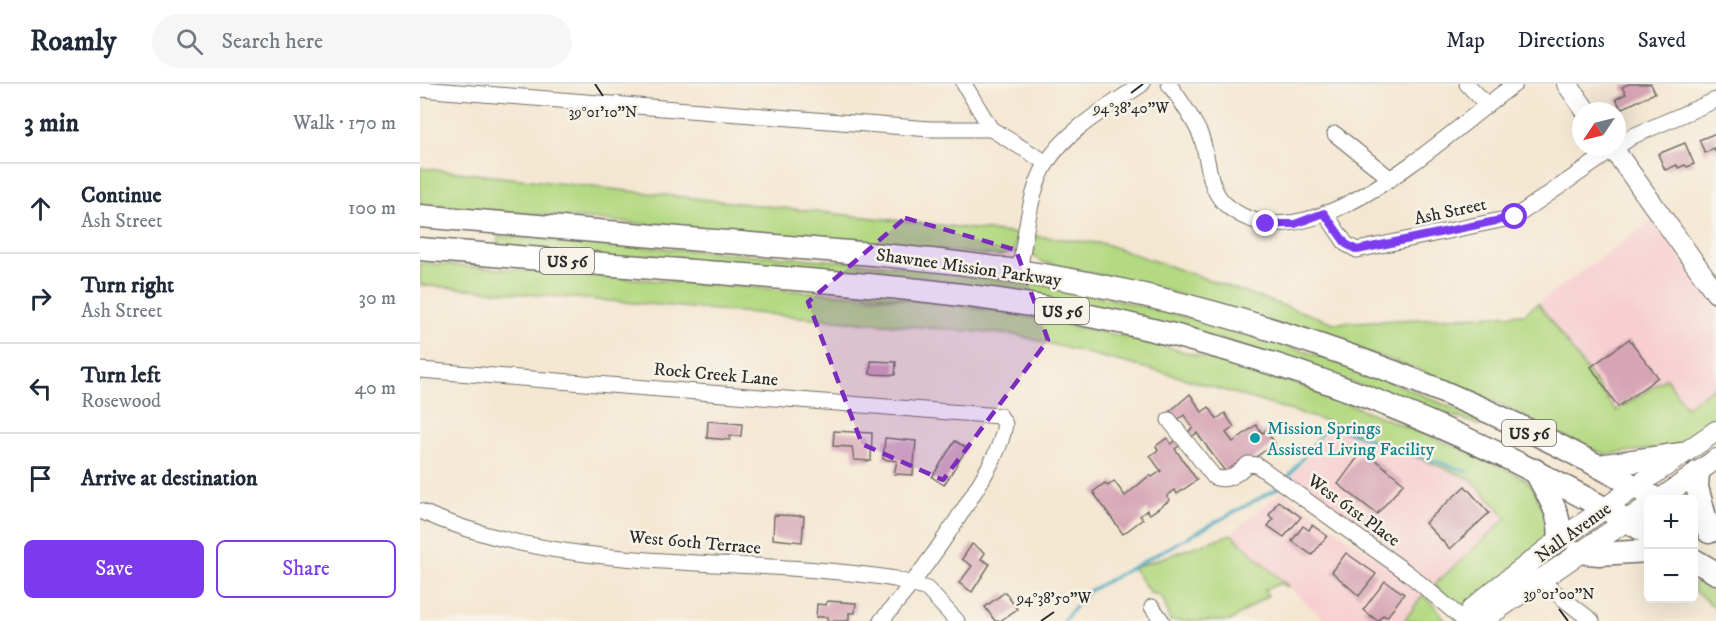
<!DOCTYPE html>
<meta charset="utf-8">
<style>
:root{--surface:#fff;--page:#f6f6f7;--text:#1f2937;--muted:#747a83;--line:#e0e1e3;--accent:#7c3aed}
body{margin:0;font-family:"IM FELL DW Pica",serif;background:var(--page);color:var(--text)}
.controls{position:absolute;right:18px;bottom:18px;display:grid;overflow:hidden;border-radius:9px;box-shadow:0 6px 24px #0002}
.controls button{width:54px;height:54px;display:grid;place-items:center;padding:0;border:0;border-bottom:2px solid var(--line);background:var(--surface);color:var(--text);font:30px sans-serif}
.compass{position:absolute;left:1152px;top:18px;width:54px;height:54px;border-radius:50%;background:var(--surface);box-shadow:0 6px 24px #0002;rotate:235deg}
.stop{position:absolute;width:18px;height:18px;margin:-14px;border:4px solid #7c3aed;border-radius:50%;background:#fff}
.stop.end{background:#7c3aed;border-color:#fff;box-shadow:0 2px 6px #0008}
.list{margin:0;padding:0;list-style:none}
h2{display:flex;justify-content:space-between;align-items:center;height:78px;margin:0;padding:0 24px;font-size:26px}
h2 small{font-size:20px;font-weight:400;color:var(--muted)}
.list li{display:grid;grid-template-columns:39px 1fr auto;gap:18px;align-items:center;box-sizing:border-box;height:90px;padding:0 24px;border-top:2px solid var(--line)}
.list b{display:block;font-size:22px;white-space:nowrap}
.list p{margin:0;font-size:20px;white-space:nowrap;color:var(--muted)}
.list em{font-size:20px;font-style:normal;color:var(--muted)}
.actions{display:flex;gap:12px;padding:18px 24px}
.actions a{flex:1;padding:14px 0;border:2px solid var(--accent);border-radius:9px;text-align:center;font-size:21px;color:var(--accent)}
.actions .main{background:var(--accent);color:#fff}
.icon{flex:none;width:33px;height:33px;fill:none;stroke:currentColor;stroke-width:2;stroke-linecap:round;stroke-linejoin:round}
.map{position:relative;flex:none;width:1296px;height:537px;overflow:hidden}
header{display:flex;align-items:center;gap:36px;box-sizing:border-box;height:84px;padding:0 30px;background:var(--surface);border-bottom:2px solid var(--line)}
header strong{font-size:28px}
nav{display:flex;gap:33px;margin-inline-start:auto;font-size:21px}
.search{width:420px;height:54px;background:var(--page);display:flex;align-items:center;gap:15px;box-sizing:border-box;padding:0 21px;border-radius:33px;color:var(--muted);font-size:22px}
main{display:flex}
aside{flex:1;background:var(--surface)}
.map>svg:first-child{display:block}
.built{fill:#f7cfd1}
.green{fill:#b4d982;stroke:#708256;stroke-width:1.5}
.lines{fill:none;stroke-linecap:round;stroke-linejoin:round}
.stream{stroke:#42a7c2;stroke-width:3}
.building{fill:#d6a4b5}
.minor-casing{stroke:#716d65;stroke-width:17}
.major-casing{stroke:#716d65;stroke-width:22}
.highway-casing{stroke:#716d65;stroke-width:25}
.minor{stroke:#fff;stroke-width:15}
.major{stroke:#fff;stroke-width:20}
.highway{stroke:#fff;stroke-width:22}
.route{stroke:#7c3aed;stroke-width:8}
.marked{fill:#7b2cbf;fill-opacity:0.2;stroke:#7b2cbf;stroke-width:4.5;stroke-dasharray:12 8;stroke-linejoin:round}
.ticks{fill:none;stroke:#2b2b2b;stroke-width:2}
.culture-dot{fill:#0f9aa8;stroke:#f7f3e8;stroke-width:2}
.labels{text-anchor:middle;stroke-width:5;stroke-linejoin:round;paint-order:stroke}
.shield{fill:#f7f3e8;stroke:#686764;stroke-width:1.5}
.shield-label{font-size:16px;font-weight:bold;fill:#2b2b2b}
.street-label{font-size:18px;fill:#2b2b2b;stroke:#f7f3e8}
.culture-label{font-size:18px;fill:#0d838f;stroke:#f7f3e8;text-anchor:start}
.ticks-label{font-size:15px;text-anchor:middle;fill:#2b2b2b;stroke:#f7f3e8;stroke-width:5;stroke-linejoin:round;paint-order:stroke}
</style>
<header>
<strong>Roamly</strong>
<div class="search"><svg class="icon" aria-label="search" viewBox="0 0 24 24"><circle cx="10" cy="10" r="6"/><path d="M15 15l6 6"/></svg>Search here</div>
<nav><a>Map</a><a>Directions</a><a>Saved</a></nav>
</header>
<main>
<aside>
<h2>3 min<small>Walk · 170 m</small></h2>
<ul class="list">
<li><svg class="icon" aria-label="ahead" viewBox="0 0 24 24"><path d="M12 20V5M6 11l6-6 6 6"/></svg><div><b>Continue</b><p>Ash Street</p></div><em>100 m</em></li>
<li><svg class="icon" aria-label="right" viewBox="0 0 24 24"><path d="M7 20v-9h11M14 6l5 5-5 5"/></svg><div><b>Turn right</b><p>Ash Street</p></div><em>30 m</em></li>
<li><svg class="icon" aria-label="left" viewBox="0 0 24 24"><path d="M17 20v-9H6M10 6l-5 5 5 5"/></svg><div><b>Turn left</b><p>Rosewood</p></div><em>40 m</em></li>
<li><svg class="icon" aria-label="arrive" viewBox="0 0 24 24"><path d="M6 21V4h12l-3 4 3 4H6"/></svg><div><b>Arrive at destination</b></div></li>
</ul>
<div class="actions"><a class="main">Save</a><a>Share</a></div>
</aside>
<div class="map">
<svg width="1296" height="537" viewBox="0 0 1296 537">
<rect width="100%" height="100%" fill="#f7f3e8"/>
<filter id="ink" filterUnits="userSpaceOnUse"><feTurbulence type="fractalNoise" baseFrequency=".0167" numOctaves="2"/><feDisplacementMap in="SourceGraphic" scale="12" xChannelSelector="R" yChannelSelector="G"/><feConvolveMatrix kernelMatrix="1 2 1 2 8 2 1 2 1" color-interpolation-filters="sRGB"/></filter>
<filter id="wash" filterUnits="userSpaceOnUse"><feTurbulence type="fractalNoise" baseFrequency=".008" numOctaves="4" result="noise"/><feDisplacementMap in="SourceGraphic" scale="24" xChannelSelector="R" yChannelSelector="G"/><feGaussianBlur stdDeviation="1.35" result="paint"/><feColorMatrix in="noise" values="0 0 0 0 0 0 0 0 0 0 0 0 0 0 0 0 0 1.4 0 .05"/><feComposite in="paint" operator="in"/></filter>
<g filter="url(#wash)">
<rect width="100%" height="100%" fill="#f4e7d2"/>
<g class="built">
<polygon points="1233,136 1296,224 1296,302 1266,323 1245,294 1196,327 1118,219"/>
<polygon points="912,339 1051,395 1087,434 1014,501 870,396"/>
<polygon points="862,407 986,495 1003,511 984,537 906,537 811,450"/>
</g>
<g class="green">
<polygon points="0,84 598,150 594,168 580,172 0,120"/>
<polygon points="78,152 484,182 654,206 817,245 961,293 1062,337 1060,341 788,252 78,163"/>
<polygon points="615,152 685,160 914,239 1104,230 1118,219 1196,327 1246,294 1266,323 1296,302 1296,336 1253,363 1187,370 1165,363 1051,306 968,275 741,205 622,178 613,172"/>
<polygon points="0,179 486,215 578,227 726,257 875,299 1047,367 1104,394 1113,403 1133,450 1045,524 1040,523 1014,501 1087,434 1051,395 912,339 753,291 596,251 0,201"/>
<path d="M811,450L870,504L861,499L844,506L848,511L810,537H750C744,524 749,511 730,509L713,484Z"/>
<polygon points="1274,490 1296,504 1296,524 1274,507"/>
<polygon points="1003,511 1019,527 1025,537 984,537"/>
</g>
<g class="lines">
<g class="stream">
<polyline points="866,396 903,347 916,344 1048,388"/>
<polyline points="643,537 669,507 860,403"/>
</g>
</g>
<g id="blocks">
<g class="building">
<polygon points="1209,0 1231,0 1235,9 1201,25 1196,15 1206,10 1202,3"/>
<polygon points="1296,49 1296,70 1294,64 1285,69 1279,56"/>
<polygon points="1265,59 1274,80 1267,83 1265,81 1258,84 1257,81 1245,86 1238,70"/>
<polygon points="1209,255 1238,293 1198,323 1171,283"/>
<polygon points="451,277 476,278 475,291 450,290"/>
<polygon points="770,310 782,328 789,323 797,335 805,329 814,343 806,349 813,358 836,341 842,349 846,347 855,359 809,393 777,349 755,365 777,396 757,410 755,406 747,412 750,416 730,430 727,426 720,432 723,435 703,450 673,408 685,399 688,402 694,397 705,412 730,391 732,393 741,387 730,372 738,366 736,362 747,354 751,360 773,344 764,331 755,338 748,329"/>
<polygon points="288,337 322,340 321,352 310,352 310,356 287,354"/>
<polygon points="414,347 452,349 451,377 434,376 432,363 413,362"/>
<polygon points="465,354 496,357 493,391 474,390 477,377 463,375"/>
<polygon points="535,357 547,364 524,401 512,393"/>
<polygon points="943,366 984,399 957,430 918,400"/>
<polygon points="1045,402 1069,429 1030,465 1005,439"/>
<polygon points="858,417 881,433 864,453 848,442 853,435 849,431"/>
<polygon points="354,431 384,432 382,458 353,455"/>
<polygon points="892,441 907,452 892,471 872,457 883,442 889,446"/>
<polygon points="552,460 565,469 561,475 570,480 552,508 539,499 552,482 542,475"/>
<polygon points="926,469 956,490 939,512 912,488"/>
<polygon points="965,497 984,510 967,533 963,531 958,537 943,526"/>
<polygon points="585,508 597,525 580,537 575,537 565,523"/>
<polygon points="407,517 436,519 435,529 429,529 429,536 425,537 407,537 408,533 396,533 397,520 406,521"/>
</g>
</g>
</g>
<g filter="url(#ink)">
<use href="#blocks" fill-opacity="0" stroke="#716d65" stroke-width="1.5"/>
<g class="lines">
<g class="minor-casing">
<g id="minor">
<polyline points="544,0 571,45 627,79"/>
<path d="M749,0C760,16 772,32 780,50C789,71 787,103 804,119C884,194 1031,44 1095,0"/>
<polyline points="1047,0 1067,21"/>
<polyline points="0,5 510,45 571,45"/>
<polyline points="915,50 971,95"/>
<polyline points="1197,63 1213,52 1296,16"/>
<polyline points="905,129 926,160 937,166 1095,133 1197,63"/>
<path d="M599,187C606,153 608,111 626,80C647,45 689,23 722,0"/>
<path d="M0,286L580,332L585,340C581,365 568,385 555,407C527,453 497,496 461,537"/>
<path d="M749,336L794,393C809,399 817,389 828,380L837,381L989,490L1045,537"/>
<path d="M0,427C148,493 318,470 475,495L507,505L537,537"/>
<polyline points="1105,485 1172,537"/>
<polyline points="732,523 742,537"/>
</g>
</g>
<g class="major-casing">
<g id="major">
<polyline points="1147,0 1166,27"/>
<polyline points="1192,63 1296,209"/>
<polyline points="1239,416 1296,375"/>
<polyline points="1049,537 1051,526 1072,508 1139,456 1296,347"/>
<polyline points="1061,537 1228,422"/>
</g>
</g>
<g class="highway-casing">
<g id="highway">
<path d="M0,132C90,140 180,148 270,155C379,164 489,171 597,187C817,220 1047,302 1238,416"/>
<path d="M0,165C100,173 200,182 300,189C418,198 535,206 651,228C855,267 1050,345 1228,449"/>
<polyline points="1179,382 1261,370"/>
<path d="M1115,386C1126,410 1143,430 1139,456"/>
<polyline points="1278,388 1277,403 1289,448"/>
<polyline points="1158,468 1179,470 1228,467"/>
<polyline points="1274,476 1296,489"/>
</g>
</g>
<use href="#minor" class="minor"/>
<use href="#major" class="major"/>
<use href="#highway" class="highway"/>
</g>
</g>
<g class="lines" filter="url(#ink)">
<polyline class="route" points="846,140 875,140 904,129 926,160 937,166 1095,133"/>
</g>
<path class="marked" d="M485,134L596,166L628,256L523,396L442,360L388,218Z"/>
<path class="ticks" d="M175,0L183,12M711,9L723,0M1139,525L1148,537M621,537L634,528"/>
<circle class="culture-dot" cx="835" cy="354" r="6"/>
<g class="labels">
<g class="shield">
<rect x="120" y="164" width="54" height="26" rx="4.5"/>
<rect x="615" y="214" width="54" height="26" rx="4.5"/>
<rect x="1082" y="336" width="54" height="26" rx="4.5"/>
</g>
<g class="shield-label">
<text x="147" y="183">US 56</text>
<text x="642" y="233">US 56</text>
<text x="1109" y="355">US 56</text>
</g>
<g class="street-label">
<text transform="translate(1030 127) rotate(-12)" y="6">Ash Street</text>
<text transform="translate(549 183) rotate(8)" y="6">Shawnee Mission Parkway</text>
<text transform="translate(296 290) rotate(5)" y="6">Rock Creek Lane</text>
<text transform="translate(934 426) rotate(36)" y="6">West 61st Place</text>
<text transform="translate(1153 448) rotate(-36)" y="6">Nall Avenue</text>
<text transform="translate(275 458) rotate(5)" y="6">West 60th Terrace</text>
</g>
<g class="culture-label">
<text x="847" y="350">Mission Springs<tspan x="847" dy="21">Assisted Living Facility</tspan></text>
</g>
</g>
<g class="ticks-label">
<text x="711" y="29">94°38'40"W</text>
<text x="183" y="33">39°01'10"N</text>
<text x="1139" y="515">39°01'00"N</text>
<text x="634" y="519">94°38'50"W</text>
</g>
</svg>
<div class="controls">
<button>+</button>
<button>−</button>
</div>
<svg class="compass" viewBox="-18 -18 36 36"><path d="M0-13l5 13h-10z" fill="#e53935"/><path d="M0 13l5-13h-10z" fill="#747a83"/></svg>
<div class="stop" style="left:1095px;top:133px"></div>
<div class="stop end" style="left:846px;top:140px"></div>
</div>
</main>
